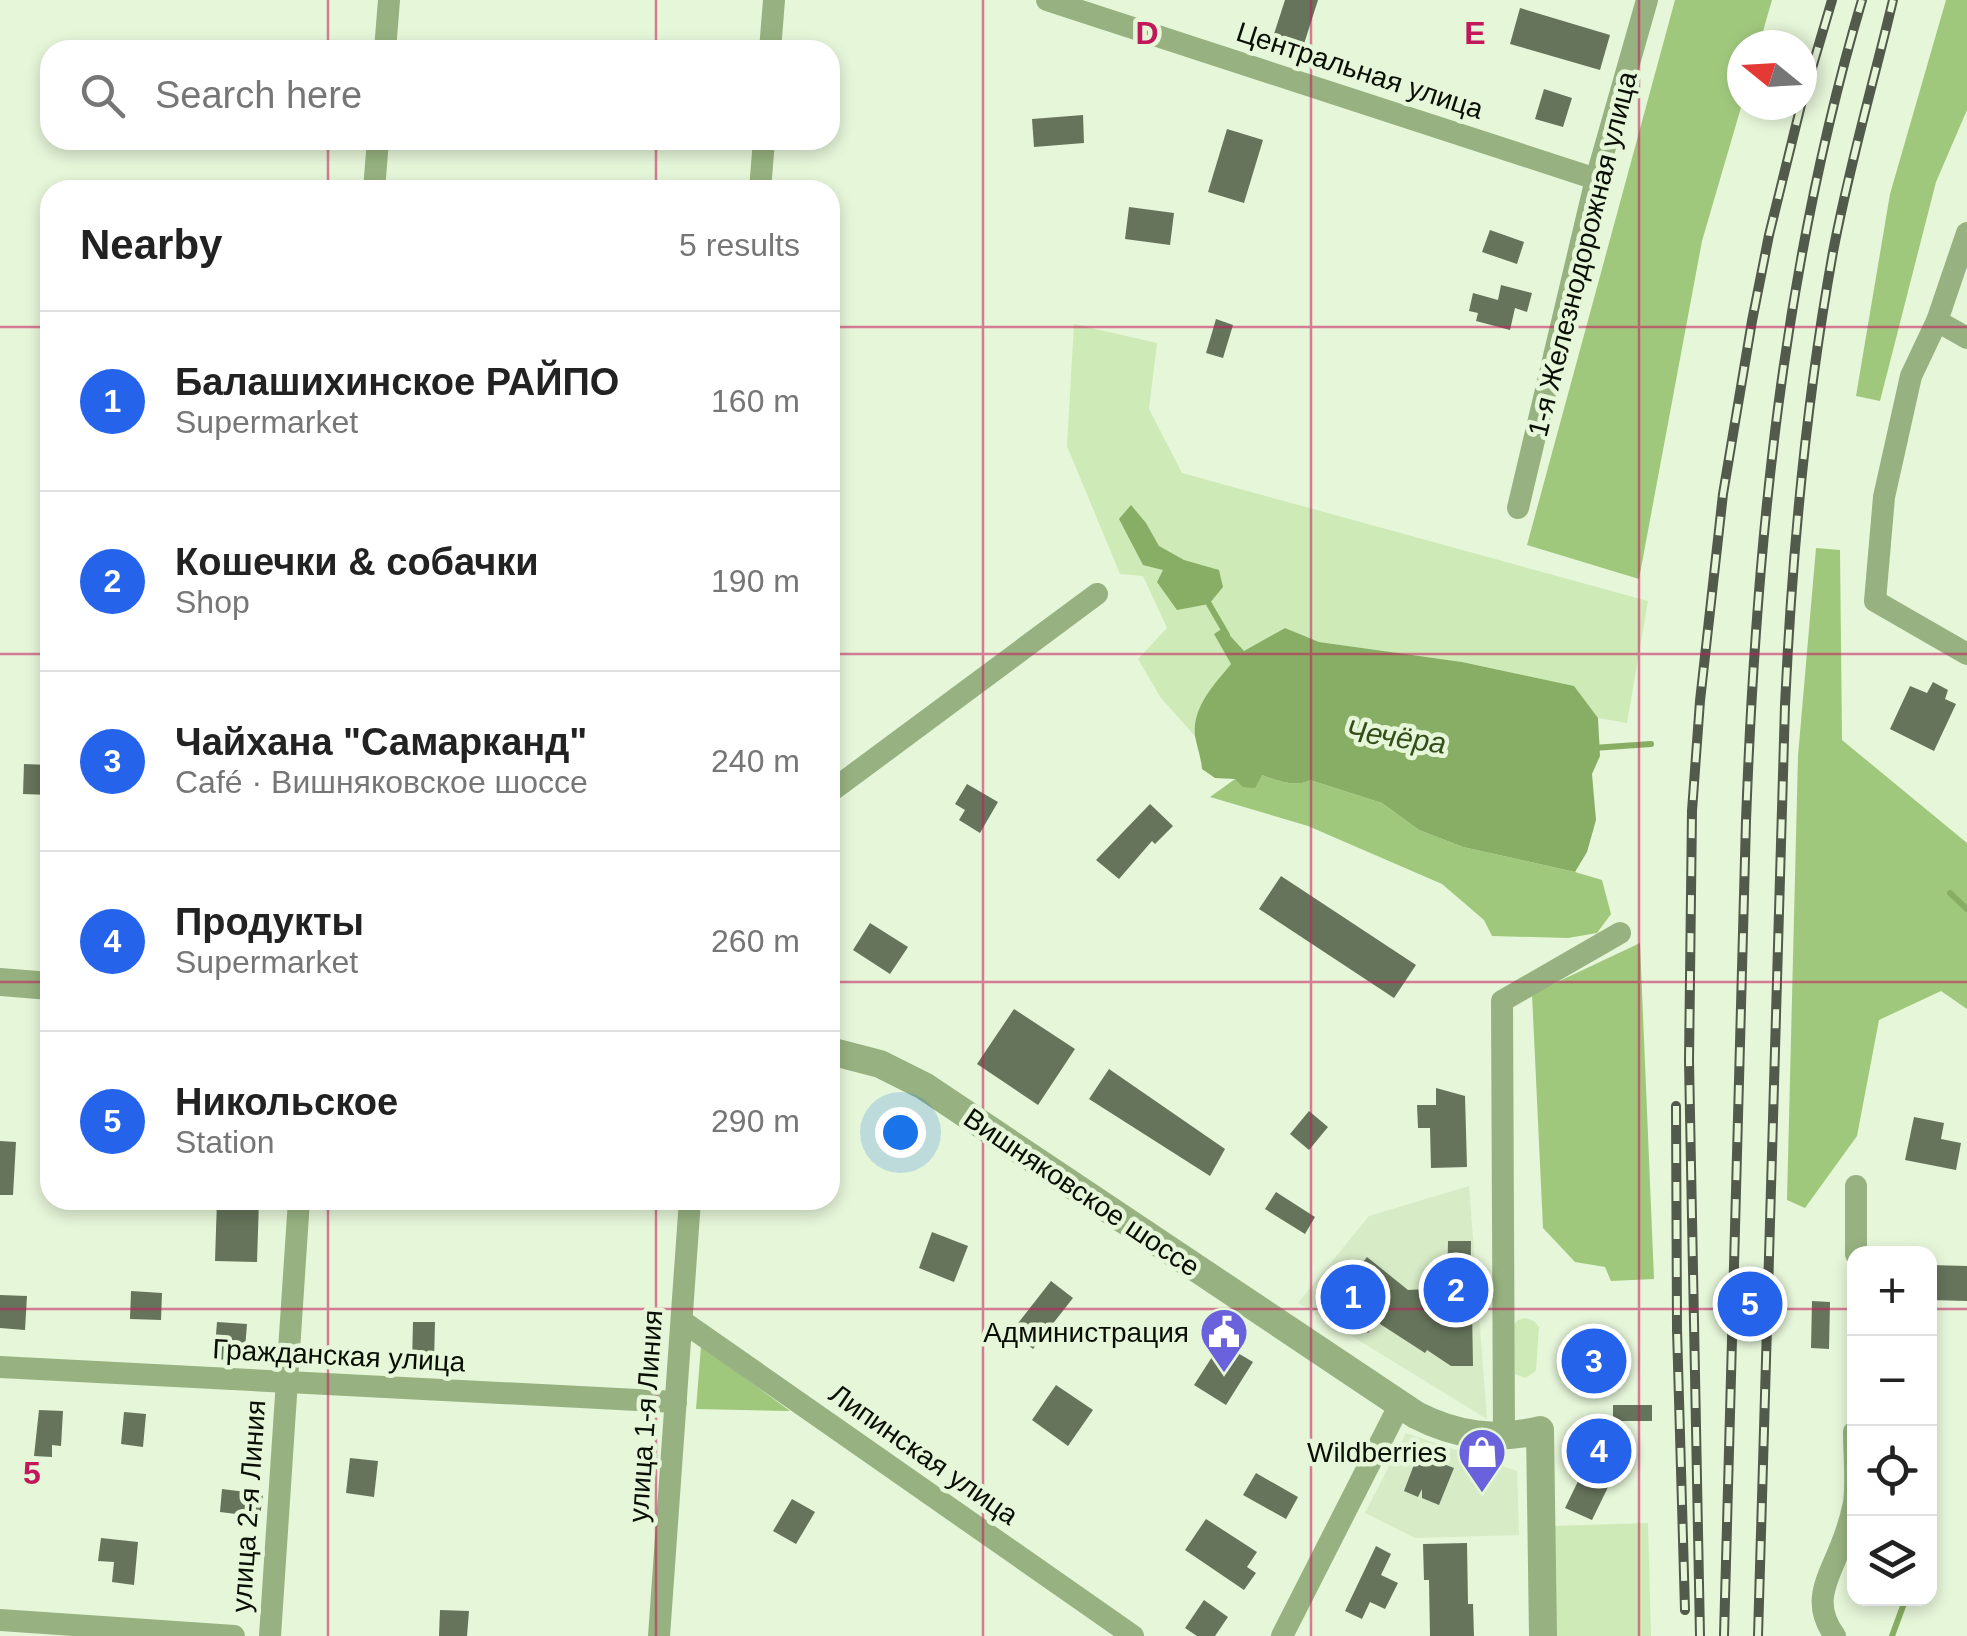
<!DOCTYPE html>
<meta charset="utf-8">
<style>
:root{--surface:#fff;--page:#f2f2f2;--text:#222;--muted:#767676;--line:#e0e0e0;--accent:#2563eb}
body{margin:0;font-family:Arial,sans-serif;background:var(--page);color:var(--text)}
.controls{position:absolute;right:30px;bottom:30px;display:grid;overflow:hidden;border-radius:20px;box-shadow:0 5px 15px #0003}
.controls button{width:90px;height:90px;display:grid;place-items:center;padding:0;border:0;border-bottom:2px solid var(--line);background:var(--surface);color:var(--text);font:50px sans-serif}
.compass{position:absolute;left:1727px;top:30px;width:90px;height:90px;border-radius:50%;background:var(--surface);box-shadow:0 5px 15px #0003;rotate:288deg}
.you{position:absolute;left:900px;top:1132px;width:35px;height:35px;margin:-25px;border:8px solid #fff;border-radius:50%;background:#1a73e8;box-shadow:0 0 0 15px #1a73e833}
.badge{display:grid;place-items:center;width:65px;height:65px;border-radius:50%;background:var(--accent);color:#fff;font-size:32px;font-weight:700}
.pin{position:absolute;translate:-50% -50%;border:5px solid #fff;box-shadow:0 2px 10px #0006}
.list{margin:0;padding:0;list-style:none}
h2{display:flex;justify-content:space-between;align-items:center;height:130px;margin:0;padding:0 40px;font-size:42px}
h2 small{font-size:32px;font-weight:400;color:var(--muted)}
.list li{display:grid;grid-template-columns:65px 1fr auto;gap:30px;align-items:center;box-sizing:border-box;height:180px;padding:0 40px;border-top:2px solid var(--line)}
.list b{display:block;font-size:38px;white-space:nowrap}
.list p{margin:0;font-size:32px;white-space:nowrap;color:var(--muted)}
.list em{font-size:32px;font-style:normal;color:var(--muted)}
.icon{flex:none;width:55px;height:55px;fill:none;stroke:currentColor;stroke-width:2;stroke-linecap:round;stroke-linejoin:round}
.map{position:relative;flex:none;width:1967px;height:1636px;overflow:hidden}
.search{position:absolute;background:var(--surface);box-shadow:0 5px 15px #0003;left:40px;top:40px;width:800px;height:110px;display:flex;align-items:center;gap:25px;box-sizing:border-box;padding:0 35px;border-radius:30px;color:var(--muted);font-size:38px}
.panel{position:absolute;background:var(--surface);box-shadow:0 5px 15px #0003;left:40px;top:180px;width:800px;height:1030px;border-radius:30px}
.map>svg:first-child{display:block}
.built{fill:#d7ebc7}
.green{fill:#ceeab7}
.forest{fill:#a0c87d}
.water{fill:#87ae64}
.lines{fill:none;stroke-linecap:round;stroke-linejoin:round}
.stream{stroke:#87ae64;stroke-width:6}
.building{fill:#66745b}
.minor{stroke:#97b280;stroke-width:22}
.tertiary{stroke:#97b280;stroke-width:28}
.rail-casing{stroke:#525a4b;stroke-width:10}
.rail{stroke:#e6f6d9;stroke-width:6;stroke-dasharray:19;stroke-linecap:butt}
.grid{fill:none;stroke:#c2185b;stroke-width:2.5;stroke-opacity:0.55}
.labels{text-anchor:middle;stroke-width:9;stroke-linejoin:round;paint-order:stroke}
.street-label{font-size:28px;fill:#0a0f06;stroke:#e6f6d9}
.poi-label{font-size:28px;fill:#0a0f06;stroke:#e6f6d9;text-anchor:end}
.water-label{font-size:30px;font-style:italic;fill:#344e1a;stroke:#e6f6d9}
.grid-label{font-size:32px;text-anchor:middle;font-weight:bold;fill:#c2185b;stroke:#e6f6d9;stroke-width:9;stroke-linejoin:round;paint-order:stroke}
</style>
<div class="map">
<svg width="1967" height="1636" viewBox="0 0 1967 1636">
<rect width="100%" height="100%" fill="#e6f6d9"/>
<g class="built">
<polygon points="1469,1186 1487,1419 1298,1303 1369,1216"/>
<polygon points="1406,1433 1517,1471 1519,1535 1415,1538 1365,1513"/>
</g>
<g class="green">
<polygon points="1074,324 1157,343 1149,409 1182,473 1648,601 1627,723 1598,718 1573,686 1462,662 1319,642 1285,628 1244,652 1215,635 1231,664 1213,686 1198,711 1195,736 1161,698 1138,659 1167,628 1143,576 1120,574 1067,446"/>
<polygon points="1525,1318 1534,1321 1539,1327 1536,1371 1525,1378 1515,1374 1514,1324 1518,1320"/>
<polygon points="1648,1523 1651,1636 1556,1636 1552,1526"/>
</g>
<g class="forest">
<polygon points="1675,0 1772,0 1759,45 1742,45 1742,104 1702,241 1639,579 1527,545"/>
<polygon points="1946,0 1967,0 1967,110 1936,182 1880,401 1856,396 1890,194"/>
<polygon points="1816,548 1840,550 1842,740 1967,843 1967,1009 1941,991 1879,1020 1857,1136 1805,1208 1787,1200 1798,756"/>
<path d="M1262,775C1277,781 1296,788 1310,780L1382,803L1419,830L1463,847L1575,872L1602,880L1611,914L1597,933L1568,938L1492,936L1484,920L1442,884L1308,826L1210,797L1235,779Z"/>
<polygon points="1640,943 1654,1279 1611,1281 1605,1267 1575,1262 1543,1228 1532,994"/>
<polygon points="701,1346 790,1411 696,1409"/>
</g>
<g class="water">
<polygon points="1131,505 1146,523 1159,546 1184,560 1219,570 1223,587 1209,604 1177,610 1157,582 1163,570 1143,565 1119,519"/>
<path d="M1223,628L1244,651L1285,628L1319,642L1462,662L1574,686L1598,718L1600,756L1592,774L1596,820L1587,852L1575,872L1463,847L1419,830L1382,803L1310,780C1296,788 1277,781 1262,775L1255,788L1243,787L1235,779L1215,778L1202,769C1201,757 1197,747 1195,736C1192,707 1214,685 1231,664L1214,634Z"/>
</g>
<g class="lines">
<g class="stream">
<polyline points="1209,604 1227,635"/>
<polyline points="1593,748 1651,744"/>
<polyline points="1950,893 1967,909"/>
<polyline points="1892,1636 1906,1598"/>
</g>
</g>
<g class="building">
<polygon points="1285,0 1318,0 1304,44 1274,34"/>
<polygon points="1520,8 1610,35 1600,70 1510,44"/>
<polygon points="1544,89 1572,98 1563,127 1535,119"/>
<polygon points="1083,115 1084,143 1034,147 1032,119"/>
<polygon points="1227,129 1263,140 1244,203 1208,192"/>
<polygon points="1129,207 1174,213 1170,245 1125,239"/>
<polygon points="1490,230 1524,242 1517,264 1482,252"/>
<polygon points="1501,285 1532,293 1527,312 1515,308 1510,330 1476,321 1478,313 1469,311 1473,293 1498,300"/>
<polygon points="1216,319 1233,325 1223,358 1206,353"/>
<polygon points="1933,682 1948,690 1945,699 1956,704 1934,751 1890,729 1910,686 1927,693"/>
<polygon points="24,764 50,765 50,795 23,794"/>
<polygon points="967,784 998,802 980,833 959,820 965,810 955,804"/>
<polygon points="1150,804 1173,826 1155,844 1152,841 1119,879 1096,860"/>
<polygon points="1281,876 1416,965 1394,998 1259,909"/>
<polygon points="870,923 908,947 890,974 853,950"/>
<polygon points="1014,1009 1075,1049 1038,1105 977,1064"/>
<polygon points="1109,1069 1225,1149 1210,1176 1089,1099"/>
<polygon points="1436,1088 1465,1096 1467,1167 1431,1168 1430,1128 1418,1128 1417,1105 1436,1105"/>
<polygon points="1309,1111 1328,1127 1309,1150 1290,1134"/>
<polygon points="1914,1117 1944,1123 1941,1139 1961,1143 1956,1170 1905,1160"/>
<polygon points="0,1141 16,1142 13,1195 0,1195"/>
<polygon points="1276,1192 1315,1217 1305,1234 1265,1209"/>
<polygon points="217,1200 259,1200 257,1262 215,1261"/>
<polygon points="932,1232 968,1246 954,1282 919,1268"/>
<polygon points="1448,1241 1471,1241 1470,1309 1472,1309 1473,1366 1451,1366 1427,1350 1425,1353 1377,1322 1368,1333 1330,1303 1367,1257 1408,1290 1447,1288"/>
<polygon points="1930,1265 1967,1266 1967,1301 1930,1300"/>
<polygon points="1051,1281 1073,1298 1033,1349 1011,1332"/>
<polygon points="131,1291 162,1293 161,1320 130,1319"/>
<polygon points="0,1295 27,1296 25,1330 0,1328"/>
<polygon points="1812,1301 1830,1302 1829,1349 1811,1348"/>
<polygon points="217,1322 247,1324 244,1361 214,1359"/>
<polygon points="413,1322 435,1322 434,1362 412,1362"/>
<polygon points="1221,1343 1253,1362 1226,1405 1194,1385"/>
<polygon points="1056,1385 1093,1410 1068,1446 1032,1420"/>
<rect x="1613" y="1405" width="39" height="16"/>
<polygon points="39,1410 63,1411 61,1446 52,1445 52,1457 34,1456"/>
<polygon points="124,1412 146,1414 143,1447 121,1444"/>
<polygon points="1602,1432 1629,1444 1592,1520 1565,1508"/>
<polygon points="1418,1454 1454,1468 1439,1505 1422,1498 1422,1489 1418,1497 1404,1491"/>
<polygon points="350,1458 378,1461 374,1497 346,1493"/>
<polygon points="1256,1473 1298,1497 1286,1519 1243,1495"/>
<polygon points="222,1489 263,1494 260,1517 220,1512"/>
<polygon points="792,1499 815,1512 796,1544 773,1531"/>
<polygon points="1206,1519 1257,1552 1247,1567 1256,1573 1244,1590 1185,1550"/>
<polygon points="101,1538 138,1542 134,1585 112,1582 114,1562 98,1561"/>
<polygon points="1467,1543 1468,1604 1473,1604 1474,1636 1430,1636 1429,1580 1424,1580 1423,1544"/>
<polygon points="1376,1546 1391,1554 1381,1575 1398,1583 1385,1609 1370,1602 1362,1619 1345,1611"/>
<polygon points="1204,1600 1228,1617 1215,1636 1197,1636 1185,1628"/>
<polygon points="440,1610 469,1611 467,1636 439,1636"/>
</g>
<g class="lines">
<g class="minor">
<polyline points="1047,0 1596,179"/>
<polyline points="385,50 389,0"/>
<polyline points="770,50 774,0"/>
<polyline points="374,190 378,140"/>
<polyline points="760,190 764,140"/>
<polyline points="1967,233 1937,321 1911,376 1884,497 1875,601 1967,654"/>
<polyline points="1937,321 1967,338"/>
<polyline points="1518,508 1596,179 1647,0"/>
<polyline points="830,792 1097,594"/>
<polyline points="1856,1254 1856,1186"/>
<polyline points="682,1321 1133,1636"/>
<polyline points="0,1367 676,1402"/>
<polyline points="1504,1437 1502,1001 1620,933"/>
<polyline points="0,1620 234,1636"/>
<polyline points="270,1636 299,1200"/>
<polyline points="659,1636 690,1200"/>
<polyline points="1282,1636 1400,1404"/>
<path d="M1835,1636C1811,1603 1827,1581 1840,1548C1846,1534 1851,1517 1854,1503C1857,1480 1854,1455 1854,1432"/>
</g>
<g class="tertiary">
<polyline points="0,982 50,986"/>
<path d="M830,1051L880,1064L924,1086L1416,1415C1457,1436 1496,1441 1540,1430L1543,1636"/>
</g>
<g class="rail-casing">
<g id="rail">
<polyline points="1802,102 1832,0"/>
<polyline points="1676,1106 1677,1329 1685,1610"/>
<polyline points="1700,1636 1689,1061 1692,811 1700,701 1723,494 1752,321 1769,235 1801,105"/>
<path d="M1724,1636L1746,821C1756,545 1783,267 1862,0"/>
<path d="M1758,1636L1785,705C1792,554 1806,401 1833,252C1849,167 1873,84 1893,0"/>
</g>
</g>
<use href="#rail" class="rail"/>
</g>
<path class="grid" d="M328,0V50M656,0V50M983,0V1636M1311,0V1636M1639,0V1636M328,140V190M656,140V190M0,327H50M830,327H1967M0,654H50M830,654H1967M0,982H50M830,982H1967M328,1200V1636M656,1200V1636M0,1309H1854M1930,1309H1967"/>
<defs>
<g id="civic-pin" transform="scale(2.5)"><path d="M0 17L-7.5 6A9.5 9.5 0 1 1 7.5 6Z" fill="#6962dc" stroke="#e6f6d9"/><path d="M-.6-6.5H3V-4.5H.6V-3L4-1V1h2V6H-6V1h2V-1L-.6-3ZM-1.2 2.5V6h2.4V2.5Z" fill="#fff"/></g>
<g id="shop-pin" transform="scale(2.5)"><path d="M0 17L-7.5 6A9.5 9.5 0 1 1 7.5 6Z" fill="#6962dc" stroke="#e6f6d9"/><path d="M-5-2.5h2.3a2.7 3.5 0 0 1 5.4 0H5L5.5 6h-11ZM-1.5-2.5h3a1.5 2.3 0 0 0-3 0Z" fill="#fff"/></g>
</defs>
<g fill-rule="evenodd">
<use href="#civic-pin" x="1224" y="1332"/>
<use href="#shop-pin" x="1482" y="1452"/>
</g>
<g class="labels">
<g class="street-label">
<text transform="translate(1360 70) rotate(18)" y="10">Центральная улица</text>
<text transform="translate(1582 254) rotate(-76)" y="10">1-я Железнодорожная улица</text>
<text transform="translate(1082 1192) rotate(34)" y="10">Вишняковское шоссе</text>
<text transform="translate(339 1355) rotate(3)" y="10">Гражданская улица</text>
<text transform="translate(645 1416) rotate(-86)" y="10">улица 1-я Линия</text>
<text transform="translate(924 1454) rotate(35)" y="10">Липинская улица</text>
<text transform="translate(248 1506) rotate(-86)" y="10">улица 2-я Линия</text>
</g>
<g class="poi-label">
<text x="1189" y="1342">Администрация</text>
<text x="1447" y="1462">Wildberries</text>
</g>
<g class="water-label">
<text transform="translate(1396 737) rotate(8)" y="10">Чечёра</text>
</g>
</g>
<g class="grid-label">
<text x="1147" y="44">D</text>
<text x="1475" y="44">E</text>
<text x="32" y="1484">5</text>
</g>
</svg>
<div class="controls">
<button>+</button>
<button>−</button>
<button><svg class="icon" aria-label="locate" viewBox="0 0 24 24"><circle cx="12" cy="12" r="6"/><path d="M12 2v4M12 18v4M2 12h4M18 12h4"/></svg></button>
<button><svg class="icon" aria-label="layers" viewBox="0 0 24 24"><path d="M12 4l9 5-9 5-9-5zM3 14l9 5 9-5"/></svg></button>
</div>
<svg class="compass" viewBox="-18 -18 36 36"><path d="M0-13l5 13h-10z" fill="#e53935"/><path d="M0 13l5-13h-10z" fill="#767676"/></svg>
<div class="you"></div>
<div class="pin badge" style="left:1353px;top:1297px">1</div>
<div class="pin badge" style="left:1456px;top:1290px">2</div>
<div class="pin badge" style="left:1594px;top:1361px">3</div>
<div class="pin badge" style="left:1599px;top:1451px">4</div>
<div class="pin badge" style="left:1750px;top:1304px">5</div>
<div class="search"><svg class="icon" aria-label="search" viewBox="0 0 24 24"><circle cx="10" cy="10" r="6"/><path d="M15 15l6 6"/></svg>Search here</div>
<section class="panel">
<h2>Nearby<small>5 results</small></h2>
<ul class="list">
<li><span class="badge">1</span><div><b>Балашихинское РАЙПО</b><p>Supermarket</p></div><em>160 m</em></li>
<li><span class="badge">2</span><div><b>Кошечки &amp; собачки</b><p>Shop</p></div><em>190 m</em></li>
<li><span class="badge">3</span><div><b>Чайхана &quot;Самарканд&quot;</b><p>Café · Вишняковское шоссе</p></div><em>240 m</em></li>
<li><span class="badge">4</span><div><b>Продукты</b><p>Supermarket</p></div><em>260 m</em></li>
<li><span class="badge">5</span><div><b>Никольское</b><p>Station</p></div><em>290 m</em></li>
</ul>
</section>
</div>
